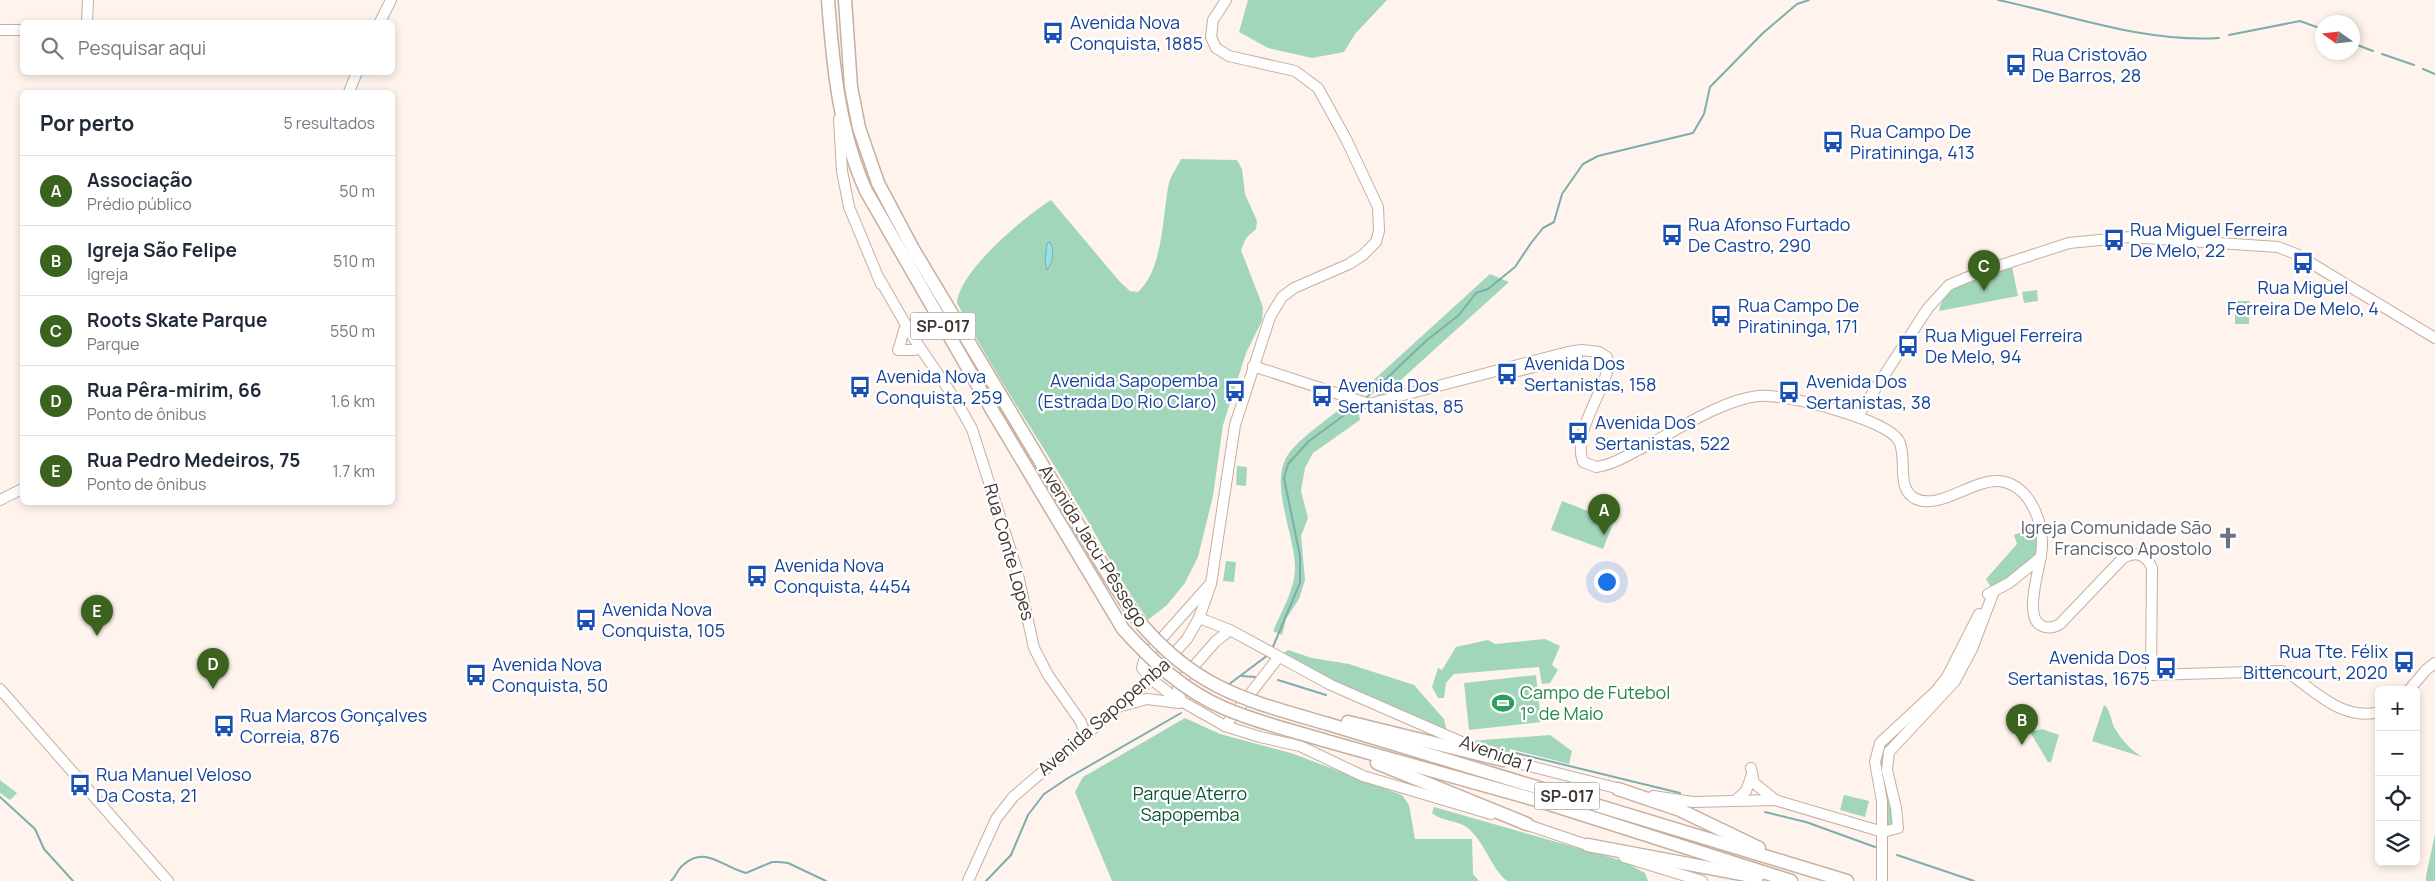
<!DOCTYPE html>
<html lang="pt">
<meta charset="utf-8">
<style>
:root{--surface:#fff;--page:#f6f6f7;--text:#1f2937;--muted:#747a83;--line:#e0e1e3;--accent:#3b631f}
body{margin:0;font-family:Manrope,sans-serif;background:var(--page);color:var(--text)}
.controls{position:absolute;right:15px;bottom:15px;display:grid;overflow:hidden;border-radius:8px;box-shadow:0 2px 8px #0003}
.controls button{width:45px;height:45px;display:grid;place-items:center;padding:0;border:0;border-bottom:1px solid var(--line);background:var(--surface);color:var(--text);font:25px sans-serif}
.compass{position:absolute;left:2315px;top:15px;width:45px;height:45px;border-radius:50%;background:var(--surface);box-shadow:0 2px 8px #0003;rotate:284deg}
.you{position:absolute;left:1606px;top:581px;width:18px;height:18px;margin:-12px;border:4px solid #fff;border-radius:50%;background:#1a73e8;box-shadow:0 0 0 8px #1a73e833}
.badge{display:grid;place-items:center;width:32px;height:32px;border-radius:50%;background:var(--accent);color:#fff;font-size:16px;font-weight:700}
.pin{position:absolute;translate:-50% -41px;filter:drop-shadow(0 1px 2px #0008)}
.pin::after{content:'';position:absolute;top:26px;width:18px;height:15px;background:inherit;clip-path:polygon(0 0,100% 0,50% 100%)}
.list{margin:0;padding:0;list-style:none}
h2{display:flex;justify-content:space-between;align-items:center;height:65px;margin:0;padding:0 20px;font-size:21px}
h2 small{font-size:16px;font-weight:400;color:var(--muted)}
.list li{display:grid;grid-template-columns:32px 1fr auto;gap:15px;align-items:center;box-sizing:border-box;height:70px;padding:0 20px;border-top:1px solid var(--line)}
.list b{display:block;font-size:19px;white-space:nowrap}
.list p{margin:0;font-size:16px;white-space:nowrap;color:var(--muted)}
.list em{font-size:16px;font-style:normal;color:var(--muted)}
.icon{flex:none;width:28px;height:28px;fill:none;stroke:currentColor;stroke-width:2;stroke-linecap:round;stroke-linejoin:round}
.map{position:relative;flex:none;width:2435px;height:881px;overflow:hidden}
.search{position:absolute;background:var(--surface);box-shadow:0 2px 8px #0003;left:20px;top:20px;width:375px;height:55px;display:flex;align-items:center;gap:12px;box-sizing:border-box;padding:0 18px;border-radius:8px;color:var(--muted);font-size:19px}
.panel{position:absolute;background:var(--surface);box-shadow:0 2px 8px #0003;left:20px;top:90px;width:375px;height:415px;border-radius:8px}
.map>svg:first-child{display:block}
.green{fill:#a2d6bb}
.water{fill:#97e0e6;stroke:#7dadaf}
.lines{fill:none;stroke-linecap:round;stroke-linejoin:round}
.stream{stroke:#7dadaf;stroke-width:2}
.secondary-casing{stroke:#c8ae9e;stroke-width:12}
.highway-casing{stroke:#c8ae9e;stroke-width:15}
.secondary{stroke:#fff;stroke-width:10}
.highway{stroke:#fff;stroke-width:12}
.highway-bridge-casing{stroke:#c8ae9e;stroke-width:15;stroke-linecap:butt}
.highway-bridge{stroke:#fff;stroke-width:12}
.labels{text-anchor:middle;stroke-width:4.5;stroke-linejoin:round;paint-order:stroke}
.shield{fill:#fff;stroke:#7a726d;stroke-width:1}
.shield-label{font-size:16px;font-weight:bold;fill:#41362f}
.transit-label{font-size:18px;fill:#164399;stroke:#fff;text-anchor:start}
.worship-label{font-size:18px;fill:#5b616d;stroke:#fff;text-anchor:end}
.street-label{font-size:18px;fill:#41362f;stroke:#fff}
.leisure-label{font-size:18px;fill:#27864d;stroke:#fff;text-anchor:start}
.park-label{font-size:18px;fill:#0b5438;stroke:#fff}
</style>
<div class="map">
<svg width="2435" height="881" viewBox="0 0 2435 881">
<rect width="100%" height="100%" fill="#fff4ed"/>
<g class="green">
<polygon points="1248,0 1387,0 1355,34 1344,52 1312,58 1268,48 1239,32"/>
<path d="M1181,159L1237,160L1242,169L1245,194L1257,221L1256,229L1246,238L1241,250L1263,307L1262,321L1246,353L1223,425L1213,496L1198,557L1185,583L1167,605L1148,620C1121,583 1101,542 1077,503C1037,436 993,372 957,303C959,271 1024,217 1051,200L1120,282L1130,291L1138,292C1164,268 1162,216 1169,183C1171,175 1178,166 1181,159Z"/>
<path d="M2012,267L2018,296L1939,311C1944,282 1988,275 2012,267Z"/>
<polygon points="1490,274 1509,282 1382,397 1367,390 1367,386"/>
<polygon points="2037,290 2038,301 2024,303 2022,292"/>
<polygon points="2235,301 2250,301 2249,324 2235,324"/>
<path d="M1342,407L1359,414L1360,420L1313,453L1305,468L1301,491L1308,518L1301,536L1305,580L1299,599L1286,619L1282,635L1273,631C1281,612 1294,591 1295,570C1296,538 1270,487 1286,458C1296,440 1326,421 1342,407Z"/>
<polygon points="1237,466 1247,467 1246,486 1236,485"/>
<polygon points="1562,501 1614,521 1603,549 1551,530"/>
<path d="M2033,527C2036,535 2039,542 2038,551C2036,563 2003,581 1992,589L1986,579L2017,544L2014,535Z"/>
<polygon points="1226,561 1236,562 1234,582 1223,581"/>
<polygon points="1545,639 1560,646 1552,665 1558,670 1550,683 1542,684 1539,667 1454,674 1446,683 1444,698 1438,698 1432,687 1438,668 1442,670 1456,647 1488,640 1495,644"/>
<polygon points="1288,650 1312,658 1349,664 1414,685 1444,719 1447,731 1286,659 1284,653"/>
<polygon points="1536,675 1541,722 1469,730 1464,683"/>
<path d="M2104,705C2110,709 2111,720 2114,727C2121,739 2130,749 2142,757L2092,741Z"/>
<polygon points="1917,715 1890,745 1895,824 1887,827 1877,765 1882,747"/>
<polygon points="1185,718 1220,734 1291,753 1402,795 1409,805 1415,839 1472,839 1473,874 1479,881 1112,881 1075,792 1083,777"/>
<polygon points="2042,729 2059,735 2051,762 2048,762 2030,732"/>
<polygon points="1550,735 1572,751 1569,764 1510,749 1508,757 1470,741"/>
<polygon points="0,780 17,793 10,800 0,793"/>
<polygon points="1844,795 1869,801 1865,817 1840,810"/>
<path d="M1434,807L1623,861L1645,873L1648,881H1507C1491,868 1486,845 1470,830C1459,819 1444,823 1432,813Z"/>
<polygon points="2435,834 2435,881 2426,881 2426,876"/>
</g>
<path class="water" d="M1050,242C1055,250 1053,263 1047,270L1045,261L1047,243Z"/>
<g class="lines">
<g class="stream">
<path d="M1998,0C2070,15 2144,43 2219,38"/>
<polyline points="2229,35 2300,21 2322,29"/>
<polyline points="2352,43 2373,51"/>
<polyline points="2382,54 2414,65"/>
<polyline points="2423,69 2435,74"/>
<polyline points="1365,399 1427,340 1459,315 1476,293 1488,289 1515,267 1531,243 1543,228 1554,222 1562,194 1583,164 1598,156 1693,133 1704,114 1710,87 1763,33 1797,4 1809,0"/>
<polyline points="1272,649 1300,583 1300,556 1284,478 1288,464 1309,441 1358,405"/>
<polyline points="1242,676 1255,677"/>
<polyline points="1278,680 1326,695"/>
<polyline points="1228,685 1268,655"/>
<polyline points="1512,752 1680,793"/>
<polyline points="0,797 35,829 44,849 73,881"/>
<polyline points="1765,812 1806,822 1875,847"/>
<polyline points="1897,855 1974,881"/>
<path d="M671,881C676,876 678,869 683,865C706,845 722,867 746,873L772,862H779L788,863L826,881"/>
<polyline points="986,881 1011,855 1028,815 1044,794 1068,778 1181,713"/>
</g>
<g class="secondary-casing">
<g id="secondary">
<polyline points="87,22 88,0"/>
<polyline points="380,22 391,0"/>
<polyline points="0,30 22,30"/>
<polyline points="349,92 357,72"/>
<polyline points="839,119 842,171 849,207 881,284"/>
<polyline points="879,278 913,337 957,402 972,429 1017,570 1034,648 1048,675 1081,722 1085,735"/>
<polyline points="915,340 918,327"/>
<polyline points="899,348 904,330"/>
<polyline points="898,350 915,350"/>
<path d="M1253,366L1369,404L1568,352L1582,350L1599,352L1607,357L1609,365C1603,394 1572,433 1583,462L1596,467C1611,465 1625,457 1638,450C1673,433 1721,400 1758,396C1783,393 1887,419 1899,441C1908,459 1895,489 1916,499C1940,510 1973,479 1999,481C2028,484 2042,518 2042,544C2043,562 2021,617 2042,626C2049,629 2055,627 2060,624L2123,558C2136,551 2146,554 2152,568L2151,675L2281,671L2290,674C2317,693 2343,721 2379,712"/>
<polyline points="1514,372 1577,356"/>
<polyline points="1857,417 1928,308 1949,285 1980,272 2069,243 2130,237 2278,247 2296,254 2435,338"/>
<polyline points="0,500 22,489"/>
<polyline points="1210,584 1145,657 1142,668 1151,679 1174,697 1225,726 1260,737 1300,746 1363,776 1491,814"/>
<polyline points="1988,594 2009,583 2041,557"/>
<polyline points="1199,618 1230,630 1331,685 1480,750"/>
<polyline points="0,689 168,881"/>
<polyline points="2409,690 2426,670 2435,663"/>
<polyline points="1181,701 1178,688 1181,681 1215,642 1230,630"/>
<polyline points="1125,705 1147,699 1179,703"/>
<polyline points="1225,726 1278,658"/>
<polyline points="1498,758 1624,790"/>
<polyline points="1751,768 1754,783 1774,799"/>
<polyline points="1653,796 1693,802 1775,800 1883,832 1898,828 1896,808 1887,770 1889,752 1955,681 1972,649 1994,591"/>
<polyline points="1736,800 1746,791 1751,777"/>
<polyline points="1522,823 1593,847"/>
<polyline points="1624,857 1702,881"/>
<polyline points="968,881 996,819 1013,797 1151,679 1187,639 1199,618 1211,584 1235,425 1270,317 1282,297 1294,288 1349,264 1363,255 1376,242 1379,231 1378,207 1346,139 1318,88 1295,71 1229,56 1216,48 1211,37 1213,20 1226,0"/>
<polyline points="1882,881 1882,801 1875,762 1880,743 1935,692 1947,677 1979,614"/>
</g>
</g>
<g class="highway-casing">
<g id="highway">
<path d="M828,0C833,66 839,131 866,191L992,410L1123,629"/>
<polyline points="845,0 851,87 859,128 878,183 913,249 1112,581 1137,619"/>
<polyline points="1348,722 1503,760"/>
<polyline points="1328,724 1847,881"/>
<polyline points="1323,740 1540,801 1791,881"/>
<polyline points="1377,763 1527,824"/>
<polyline points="1618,789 1680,810 1759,848"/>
<polyline points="1588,845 1757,877"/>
</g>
</g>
<use href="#secondary" class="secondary"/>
<use href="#highway" class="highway"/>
<g class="highway-bridge-casing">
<g id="highway-bridge">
<path d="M1137,619C1195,689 1245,700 1328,724"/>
<path d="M1123,629C1152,661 1184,691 1224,708C1256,722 1290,730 1323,740"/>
</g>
</g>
<use href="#highway-bridge" class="highway-bridge"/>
</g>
<defs>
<g id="bus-bare" transform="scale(1.725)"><path d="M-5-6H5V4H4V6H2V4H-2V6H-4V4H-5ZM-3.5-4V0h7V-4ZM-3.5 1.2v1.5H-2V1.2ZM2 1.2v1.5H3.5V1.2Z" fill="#1a4fb4" stroke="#fff" stroke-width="2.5" paint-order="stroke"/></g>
<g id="church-bare" transform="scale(1.725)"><path d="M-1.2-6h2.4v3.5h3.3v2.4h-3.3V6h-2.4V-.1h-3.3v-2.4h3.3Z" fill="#6b7280" stroke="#fff" stroke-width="2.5" paint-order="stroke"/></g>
<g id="stadium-bare" transform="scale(1.725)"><path d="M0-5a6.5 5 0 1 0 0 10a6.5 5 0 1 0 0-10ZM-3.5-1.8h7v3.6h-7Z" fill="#2e9e5b" stroke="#fff" stroke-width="2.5" paint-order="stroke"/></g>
</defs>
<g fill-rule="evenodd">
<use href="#bus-bare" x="1053" y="33"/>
<use href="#bus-bare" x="2016" y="65"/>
<use href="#bus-bare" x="1833" y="142"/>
<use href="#bus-bare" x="1672" y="235"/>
<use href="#bus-bare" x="2114" y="240"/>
<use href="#bus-bare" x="2303" y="263"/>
<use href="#bus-bare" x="1721" y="316"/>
<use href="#bus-bare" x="1908" y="346"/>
<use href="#bus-bare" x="1507" y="374"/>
<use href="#bus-bare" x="860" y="387"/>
<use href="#bus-bare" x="1235" y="391"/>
<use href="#bus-bare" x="1789" y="392"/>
<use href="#bus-bare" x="1322" y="396"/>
<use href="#bus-bare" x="1578" y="433"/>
<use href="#church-bare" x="2228" y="538"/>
<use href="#bus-bare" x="757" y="576"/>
<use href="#bus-bare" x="586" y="620"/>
<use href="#bus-bare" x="2404" y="662"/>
<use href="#bus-bare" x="2166" y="668"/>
<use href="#bus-bare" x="476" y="675"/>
<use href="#stadium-bare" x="1503" y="703"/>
<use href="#bus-bare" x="224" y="726"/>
<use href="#bus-bare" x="80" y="785"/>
</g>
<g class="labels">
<g class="shield">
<rect x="910.5" y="312.5" width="65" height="27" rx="4"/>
<rect x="1534.5" y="782.5" width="65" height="27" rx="4"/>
</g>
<g class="shield-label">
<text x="943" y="332">SP-017</text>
<text x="1567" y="802">SP-017</text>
</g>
<g class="transit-label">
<text x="1070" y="29">Avenida Nova<tspan x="1070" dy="21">Conquista, 1885</tspan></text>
<text x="2032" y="61">Rua Cristovão<tspan x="2032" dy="21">De Barros, 28</tspan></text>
<text x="1850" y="138">Rua Campo De<tspan x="1850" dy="21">Piratininga, 413</tspan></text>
<text x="1688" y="231">Rua Afonso Furtado<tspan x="1688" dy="21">De Castro, 290</tspan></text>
<text x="2130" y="236">Rua Miguel Ferreira<tspan x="2130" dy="21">De Melo, 22</tspan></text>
<text x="2303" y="294" text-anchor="middle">Rua Miguel<tspan x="2303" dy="21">Ferreira De Melo, 4</tspan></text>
<text x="1738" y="312">Rua Campo De<tspan x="1738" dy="21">Piratininga, 171</tspan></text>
<text x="1925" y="342">Rua Miguel Ferreira<tspan x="1925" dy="21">De Melo, 94</tspan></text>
<text x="1524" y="370">Avenida Dos<tspan x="1524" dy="21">Sertanistas, 158</tspan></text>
<text x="876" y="383">Avenida Nova<tspan x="876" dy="21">Conquista, 259</tspan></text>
<text x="1218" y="387" text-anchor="end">Avenida Sapopemba<tspan x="1218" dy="21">(Estrada Do Rio Claro)</tspan></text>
<text x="1806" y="388">Avenida Dos<tspan x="1806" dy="21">Sertanistas, 38</tspan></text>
<text x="1338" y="392">Avenida Dos<tspan x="1338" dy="21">Sertanistas, 85</tspan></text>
<text x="1595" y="429">Avenida Dos<tspan x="1595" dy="21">Sertanistas, 522</tspan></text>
<text x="774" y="572">Avenida Nova<tspan x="774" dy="21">Conquista, 4454</tspan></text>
<text x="602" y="616">Avenida Nova<tspan x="602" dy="21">Conquista, 105</tspan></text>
<text x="2388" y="658" text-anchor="end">Rua Tte. Félix<tspan x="2388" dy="21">Bittencourt, 2020</tspan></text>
<text x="2150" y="664" text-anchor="end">Avenida Dos<tspan x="2150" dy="21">Sertanistas, 1675</tspan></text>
<text x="492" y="671">Avenida Nova<tspan x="492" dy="21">Conquista, 50</tspan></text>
<text x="240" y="722">Rua Marcos Gonçalves<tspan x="240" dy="21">Correia, 876</tspan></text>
<text x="96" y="781">Rua Manuel Veloso<tspan x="96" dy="21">Da Costa, 21</tspan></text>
</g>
<g class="worship-label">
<text x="2212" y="534">Igreja Comunidade São<tspan x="2212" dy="21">Francisco Apostolo</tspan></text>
</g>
<g class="street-label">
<text transform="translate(1093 546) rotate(58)" y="6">Avenida Jacu-Pêssego</text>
<text transform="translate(1009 552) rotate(74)" y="6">Rua Conte Lopes</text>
<text transform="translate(1104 717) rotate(-41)" y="6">Avenida Sapopemba</text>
<text transform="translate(1496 754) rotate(20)" y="6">Avenida 1</text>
</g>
<g class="leisure-label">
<text x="1520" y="699">Campo de Futebol<tspan x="1520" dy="21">1° de Maio</tspan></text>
</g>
<g class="park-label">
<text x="1190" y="800">Parque Aterro<tspan x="1190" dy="21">Sapopemba</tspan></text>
</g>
</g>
</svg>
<div class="controls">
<button>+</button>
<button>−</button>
<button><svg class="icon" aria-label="locate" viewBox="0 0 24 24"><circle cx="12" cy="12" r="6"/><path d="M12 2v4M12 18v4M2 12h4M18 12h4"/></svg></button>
<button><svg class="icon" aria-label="layers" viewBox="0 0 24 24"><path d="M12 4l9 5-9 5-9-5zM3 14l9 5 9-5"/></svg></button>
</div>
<svg class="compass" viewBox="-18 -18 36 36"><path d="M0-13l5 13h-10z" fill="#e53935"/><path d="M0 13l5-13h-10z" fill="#747a83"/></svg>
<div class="you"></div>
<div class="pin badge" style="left:1604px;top:535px">A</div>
<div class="pin badge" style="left:2022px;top:745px">B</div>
<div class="pin badge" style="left:1984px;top:291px">C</div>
<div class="pin badge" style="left:213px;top:689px">D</div>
<div class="pin badge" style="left:97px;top:636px">E</div>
<div class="search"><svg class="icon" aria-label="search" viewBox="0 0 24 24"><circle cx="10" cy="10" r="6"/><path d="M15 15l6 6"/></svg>Pesquisar aqui</div>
<section class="panel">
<h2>Por perto<small>5 resultados</small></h2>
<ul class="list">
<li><span class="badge">A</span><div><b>Associação</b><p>Prédio público</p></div><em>50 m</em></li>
<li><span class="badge">B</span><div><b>Igreja São Felipe</b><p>Igreja</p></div><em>510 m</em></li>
<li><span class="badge">C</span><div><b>Roots Skate Parque</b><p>Parque</p></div><em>550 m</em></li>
<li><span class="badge">D</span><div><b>Rua Pêra-mirim, 66</b><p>Ponto de ônibus</p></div><em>1.6 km</em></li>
<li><span class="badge">E</span><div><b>Rua Pedro Medeiros, 75</b><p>Ponto de ônibus</p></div><em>1.7 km</em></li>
</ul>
</section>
</div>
